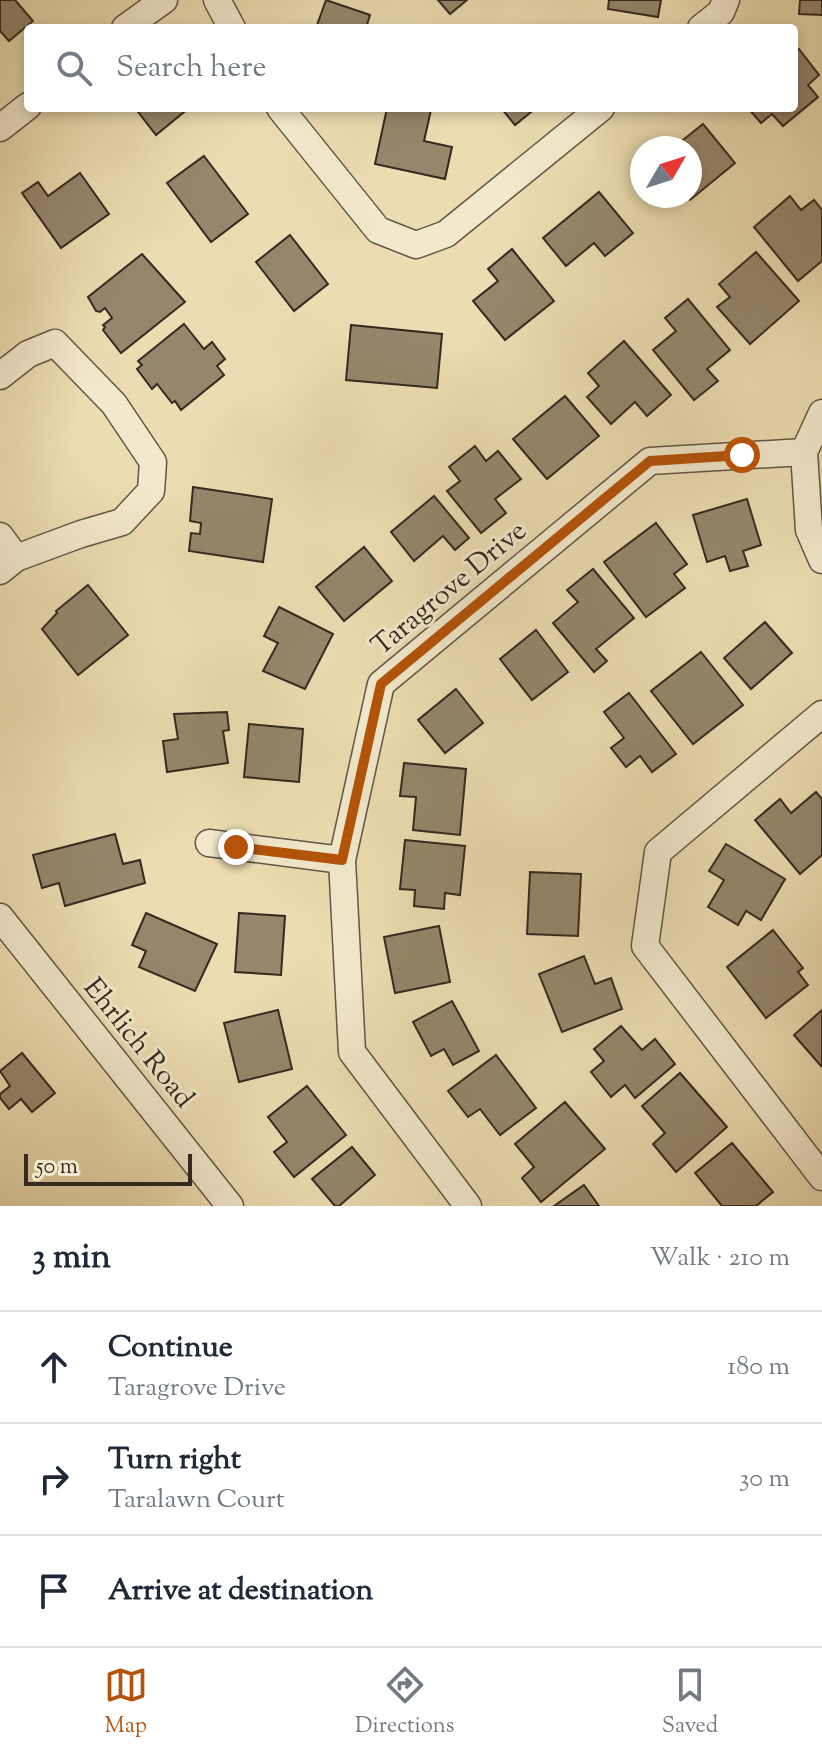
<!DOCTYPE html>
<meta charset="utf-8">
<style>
:root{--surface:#fff;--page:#f2f2f3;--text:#1f2937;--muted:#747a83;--line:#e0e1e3;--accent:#b45309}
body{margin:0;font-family:"Sorts Mill Goudy",serif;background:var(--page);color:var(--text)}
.compass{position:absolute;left:630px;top:136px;width:72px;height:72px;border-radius:50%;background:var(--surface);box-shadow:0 4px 12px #0003;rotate:51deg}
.scale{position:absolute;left:24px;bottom:20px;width:168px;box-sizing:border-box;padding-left:8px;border:4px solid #352920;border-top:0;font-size:22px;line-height:28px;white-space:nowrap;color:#352920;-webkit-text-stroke:6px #f2e9cc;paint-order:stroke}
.stop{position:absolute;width:24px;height:24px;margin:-18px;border:6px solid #b45309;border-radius:50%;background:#fff}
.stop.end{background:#b45309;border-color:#fff;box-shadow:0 2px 8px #0008}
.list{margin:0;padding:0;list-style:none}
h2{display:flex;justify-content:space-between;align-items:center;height:104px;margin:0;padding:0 32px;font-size:34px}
h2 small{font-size:26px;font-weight:400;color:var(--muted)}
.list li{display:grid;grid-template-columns:52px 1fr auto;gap:24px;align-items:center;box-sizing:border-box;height:112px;padding:0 32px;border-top:2px solid var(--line)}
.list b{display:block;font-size:30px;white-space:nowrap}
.list p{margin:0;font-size:26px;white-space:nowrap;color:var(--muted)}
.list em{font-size:26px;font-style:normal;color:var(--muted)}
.icon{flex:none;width:44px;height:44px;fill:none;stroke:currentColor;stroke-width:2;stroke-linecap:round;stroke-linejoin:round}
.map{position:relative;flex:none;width:822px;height:1206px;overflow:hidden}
.search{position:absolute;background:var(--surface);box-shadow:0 4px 12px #0003;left:24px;right:24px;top:24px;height:88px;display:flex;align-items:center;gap:20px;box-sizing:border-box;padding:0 28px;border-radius:8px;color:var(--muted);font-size:30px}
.sheet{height:440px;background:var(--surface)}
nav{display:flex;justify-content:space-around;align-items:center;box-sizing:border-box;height:112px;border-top:2px solid var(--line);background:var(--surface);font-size:22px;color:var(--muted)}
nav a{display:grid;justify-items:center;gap:4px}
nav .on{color:var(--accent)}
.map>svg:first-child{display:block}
.building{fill:#94876b;stroke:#352920;stroke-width:2}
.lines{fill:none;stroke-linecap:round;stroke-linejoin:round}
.minor-casing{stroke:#625644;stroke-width:29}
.minor{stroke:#f2e9cc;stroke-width:26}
.route{stroke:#b45309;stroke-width:10}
.labels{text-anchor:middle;stroke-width:6;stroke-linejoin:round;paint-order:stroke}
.street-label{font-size:28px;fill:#352920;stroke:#f2e9cc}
</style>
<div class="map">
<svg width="822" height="1206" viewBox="0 0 822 1206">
<rect width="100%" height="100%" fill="#ebddb1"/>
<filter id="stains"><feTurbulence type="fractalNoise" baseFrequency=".0025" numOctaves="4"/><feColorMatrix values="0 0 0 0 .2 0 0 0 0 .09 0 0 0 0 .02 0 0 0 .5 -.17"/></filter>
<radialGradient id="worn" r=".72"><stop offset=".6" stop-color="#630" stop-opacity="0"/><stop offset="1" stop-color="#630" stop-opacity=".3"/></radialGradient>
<g class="building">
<polygon points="0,0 15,0 33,21 9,41 0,31"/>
<polygon points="326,0 370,15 366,28 316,28"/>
<polygon points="438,0 467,0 450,14"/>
<polygon points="609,0 661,0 658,17 608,9"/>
<polygon points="800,0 822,0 822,15 799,14"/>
<polygon points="799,49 819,75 808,85 818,97 783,126 772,114 761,123 748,108 794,108 794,53"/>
<polygon points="135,108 189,108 156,135"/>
<polygon points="387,108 431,110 424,141 452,147 445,179 375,164"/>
<polygon points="501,108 536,108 515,125"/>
<polygon points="703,124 735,163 690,200 686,196 690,196 690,148 673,148"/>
<polygon points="204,156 248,214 211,242 167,183"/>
<polygon points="80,173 109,214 61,248 22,193 38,182 48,196"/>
<polygon points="599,192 633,233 605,256 594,243 566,266 543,238"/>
<polygon points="790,196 801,210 814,200 822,210 822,261 798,281 754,227"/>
<polygon points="290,235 328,284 294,311 256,262"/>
<polygon points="512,249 554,301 505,340 473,301 498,281 488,269"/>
<polygon points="756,252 799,301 750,344 717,307 730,297 719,284"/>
<polygon points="142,254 185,302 121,353 103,330 105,327 103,325 112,318 105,308 100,312 96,311 88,297"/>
<polygon points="688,299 730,350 707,369 718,381 694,400 653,350 676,331 665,318"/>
<polygon points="184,324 204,349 212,342 225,359 217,366 224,375 181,410 175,401 172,403 157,384 152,389 137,369 142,365 138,361"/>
<polygon points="351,325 442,334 437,388 346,380"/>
<polygon points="624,341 671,395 647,416 635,402 611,424 587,397 599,386 588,373"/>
<polygon points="565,396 599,436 547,479 513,439"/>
<polygon points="475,446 486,461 498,451 521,479 495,499 506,513 481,533 447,491 460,481 449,467"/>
<polygon points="193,487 272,499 263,562 189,551 191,533 200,534 201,523 190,521"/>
<polygon points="434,496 469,538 455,550 443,536 414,561 391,532"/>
<polygon points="747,499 761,545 743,551 748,566 730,571 725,556 707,562 693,515"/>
<polygon points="656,523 687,564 674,574 685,588 646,617 604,562"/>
<polygon points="364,547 392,581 344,621 316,587"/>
<polygon points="593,569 634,618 596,649 607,661 594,672 553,623 578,602 567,590"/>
<polygon points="88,585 128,635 78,675 42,629 57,613 56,611"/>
<polygon points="279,607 333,634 305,689 263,671 278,643 264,636"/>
<polygon points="765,622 792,653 751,689 724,658"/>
<polygon points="536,630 568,672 532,700 500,659"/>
<polygon points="701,652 743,705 693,744 651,691"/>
<polygon points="456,689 483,723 445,753 418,720"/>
<polygon points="629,693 676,754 652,772 640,756 626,767 611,748 624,738 604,712"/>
<polygon points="227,712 229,730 223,731 228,763 167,772 163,741 178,739 174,714"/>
<polygon points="249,724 303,729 299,782 244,777"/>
<polygon points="404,763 466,769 460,835 413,830 416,797 400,796"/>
<polygon points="816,792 822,799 822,855 800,874 755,820 780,799 791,813"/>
<polygon points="115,834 123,864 140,860 145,883 65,906 59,883 42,888 33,855"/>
<polygon points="405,840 465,846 460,895 445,893 444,909 414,906 415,890 400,889"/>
<polygon points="726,844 785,879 761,920 746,911 738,925 708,907 724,880 709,871"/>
<polygon points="530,872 581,874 578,936 527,934"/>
<polygon points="146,913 217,944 195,991 139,967 146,951 132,945"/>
<polygon points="239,913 285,916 281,975 235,972"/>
<polygon points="439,926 450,982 395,993 384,937"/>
<polygon points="773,930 803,968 798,972 808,985 766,1018 727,967"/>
<polygon points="584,956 595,984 611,978 622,1009 562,1032 539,974"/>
<polygon points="452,1001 479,1051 453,1065 444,1049 431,1056 413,1022"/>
<polygon points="278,1010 292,1069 239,1082 224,1023"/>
<polygon points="822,1010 822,1064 821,1066 794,1035"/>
<polygon points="621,1026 642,1050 655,1039 675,1064 635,1098 625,1085 611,1097 591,1072 604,1061 594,1049"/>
<polygon points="22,1053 55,1093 32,1112 21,1099 9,1109 0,1098 0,1094 10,1086 0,1071"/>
<polygon points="496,1055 536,1108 500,1135 480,1109 468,1117 448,1091"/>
<polygon points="680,1073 727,1127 676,1172 653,1144 665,1133 642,1106"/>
<polygon points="307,1086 346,1135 294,1177 274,1152 287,1142 268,1117"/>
<polygon points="565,1102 605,1149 541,1202 522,1178 534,1167 515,1144"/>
<polygon points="732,1143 773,1192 756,1206 722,1206 695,1173"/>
<polygon points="352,1147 375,1175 339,1206 335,1206 312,1179"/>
<polygon points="584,1185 599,1206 554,1206"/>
</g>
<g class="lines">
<g class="minor-casing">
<g id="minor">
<polyline points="217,0 232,28"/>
<polyline points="125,28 164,0"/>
<polyline points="701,28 721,12 726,0"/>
<polyline points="280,108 378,230 416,245 446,234 601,108"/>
<polyline points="0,128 28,106"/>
<polyline points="0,376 28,354 55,343 114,404 153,462 151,491 122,522 81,534 16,558 0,571"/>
<polyline points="822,413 804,452 809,530 822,560"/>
<polyline points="0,536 16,558"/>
<polyline points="822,714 658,852 645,946 822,1177"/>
<polyline points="209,843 342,860"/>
<polyline points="0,917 230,1206"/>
<polyline points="468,1206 352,1052 342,860 381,684 650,461 804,452"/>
</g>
</g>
<use href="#minor" class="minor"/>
</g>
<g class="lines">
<polyline class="route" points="236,847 342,860 381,684 650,461 742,455"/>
</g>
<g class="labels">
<g class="street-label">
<text transform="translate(448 587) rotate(-40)" y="10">Taragrove Drive</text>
<text transform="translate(140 1042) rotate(51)" y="10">Ehrlich Road</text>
</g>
</g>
<rect width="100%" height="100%" filter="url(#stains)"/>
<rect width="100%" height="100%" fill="url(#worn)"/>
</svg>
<svg class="compass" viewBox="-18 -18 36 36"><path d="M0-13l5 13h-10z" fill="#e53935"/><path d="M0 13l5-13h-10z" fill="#747a83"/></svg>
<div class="scale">50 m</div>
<div class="stop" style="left:742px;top:455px"></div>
<div class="stop end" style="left:236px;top:847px"></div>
<div class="search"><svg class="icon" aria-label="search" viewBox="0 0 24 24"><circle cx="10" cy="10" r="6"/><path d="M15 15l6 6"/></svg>Search here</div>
</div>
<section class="sheet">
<h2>3 min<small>Walk · 210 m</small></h2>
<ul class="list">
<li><svg class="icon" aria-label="ahead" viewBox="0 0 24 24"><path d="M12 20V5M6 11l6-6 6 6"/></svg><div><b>Continue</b><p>Taragrove Drive</p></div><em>180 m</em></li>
<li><svg class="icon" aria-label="right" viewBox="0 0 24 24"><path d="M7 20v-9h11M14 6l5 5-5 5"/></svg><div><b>Turn right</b><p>Taralawn Court</p></div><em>30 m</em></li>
<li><svg class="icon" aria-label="arrive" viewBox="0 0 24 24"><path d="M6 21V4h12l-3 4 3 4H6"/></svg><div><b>Arrive at destination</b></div></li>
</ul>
</section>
<nav>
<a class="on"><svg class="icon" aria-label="map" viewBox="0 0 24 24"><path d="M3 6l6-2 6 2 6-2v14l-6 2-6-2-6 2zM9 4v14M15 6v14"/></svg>Map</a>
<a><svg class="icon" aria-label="directions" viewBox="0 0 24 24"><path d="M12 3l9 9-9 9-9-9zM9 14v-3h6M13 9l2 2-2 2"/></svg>Directions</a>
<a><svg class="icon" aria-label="saved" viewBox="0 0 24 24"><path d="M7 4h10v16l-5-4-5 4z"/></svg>Saved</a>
</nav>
